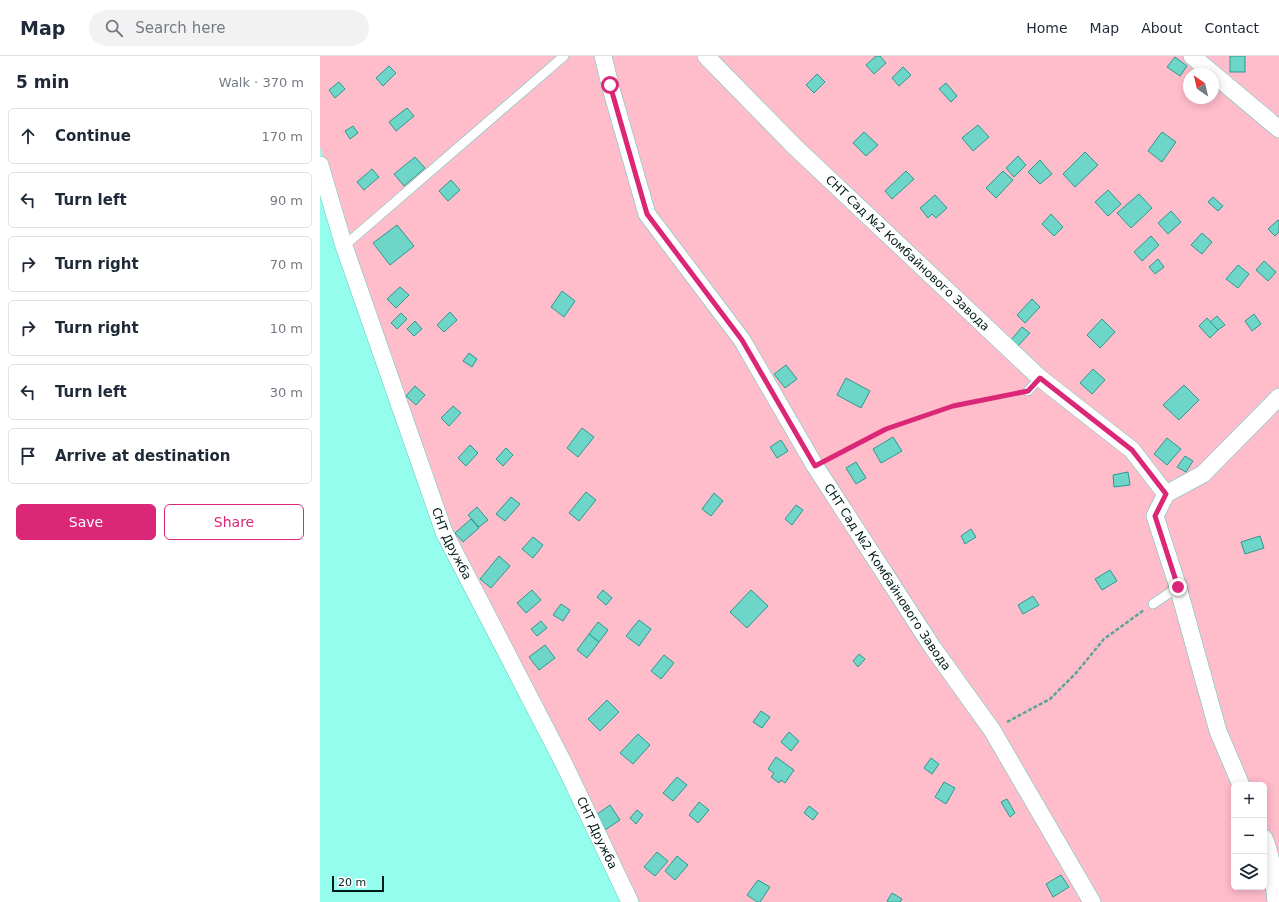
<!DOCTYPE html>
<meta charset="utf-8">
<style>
:root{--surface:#fff;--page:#f2f2f3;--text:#1f2937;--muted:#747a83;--line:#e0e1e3;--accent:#db2777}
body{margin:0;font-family:"DejaVu Sans",sans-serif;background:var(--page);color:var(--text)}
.controls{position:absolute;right:12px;bottom:12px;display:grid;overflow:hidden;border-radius:6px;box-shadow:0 2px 10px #0003}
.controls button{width:36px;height:36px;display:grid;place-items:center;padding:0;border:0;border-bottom:1px solid var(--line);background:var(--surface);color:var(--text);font:20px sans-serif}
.compass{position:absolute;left:863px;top:12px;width:36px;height:36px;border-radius:50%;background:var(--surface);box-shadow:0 2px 10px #0003;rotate:326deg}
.scale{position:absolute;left:12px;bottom:10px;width:52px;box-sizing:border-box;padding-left:4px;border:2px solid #001c19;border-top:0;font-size:11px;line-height:14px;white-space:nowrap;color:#001c19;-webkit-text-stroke:3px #fff;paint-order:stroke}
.stop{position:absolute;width:12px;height:12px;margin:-9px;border:3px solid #db2777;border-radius:50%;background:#fff}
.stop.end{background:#db2777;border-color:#fff;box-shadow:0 1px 4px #0008}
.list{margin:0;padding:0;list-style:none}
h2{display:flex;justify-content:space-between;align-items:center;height:52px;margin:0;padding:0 16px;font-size:17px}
h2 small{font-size:13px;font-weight:400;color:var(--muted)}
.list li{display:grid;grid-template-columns:26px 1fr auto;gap:12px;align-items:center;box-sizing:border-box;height:56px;margin:0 8px 8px;padding:0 8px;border:1px solid var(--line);border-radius:6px}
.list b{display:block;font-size:15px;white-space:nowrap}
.list em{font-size:13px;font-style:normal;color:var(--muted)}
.actions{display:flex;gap:8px;padding:12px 16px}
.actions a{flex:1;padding:9px 0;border:1px solid var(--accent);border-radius:6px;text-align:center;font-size:14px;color:var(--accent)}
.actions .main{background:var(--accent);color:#fff}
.icon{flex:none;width:22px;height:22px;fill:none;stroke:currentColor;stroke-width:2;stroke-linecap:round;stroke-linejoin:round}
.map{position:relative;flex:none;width:959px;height:846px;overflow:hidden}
header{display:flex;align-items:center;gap:24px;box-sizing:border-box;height:56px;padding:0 20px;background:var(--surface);border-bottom:1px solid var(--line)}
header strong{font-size:19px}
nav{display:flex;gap:22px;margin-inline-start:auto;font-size:14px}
.search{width:280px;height:36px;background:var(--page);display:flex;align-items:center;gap:10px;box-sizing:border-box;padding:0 14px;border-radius:22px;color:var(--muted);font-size:15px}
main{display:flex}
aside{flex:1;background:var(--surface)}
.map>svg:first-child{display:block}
.green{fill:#ffbccb;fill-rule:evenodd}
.building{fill:#6ed6c8;stroke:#299a8e}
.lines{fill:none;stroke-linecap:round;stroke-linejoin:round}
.service-casing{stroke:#60c8bb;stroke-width:10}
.minor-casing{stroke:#60c8bb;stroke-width:18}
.path{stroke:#5aa49a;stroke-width:2.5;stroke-dasharray:4 2;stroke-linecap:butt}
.service{stroke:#fff;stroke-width:9}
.minor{stroke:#fff;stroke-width:17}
.route{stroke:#db2777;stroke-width:5}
.labels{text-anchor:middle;stroke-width:4;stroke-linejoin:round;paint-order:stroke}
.street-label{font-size:12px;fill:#001c19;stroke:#fff}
</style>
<header>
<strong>Map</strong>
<div class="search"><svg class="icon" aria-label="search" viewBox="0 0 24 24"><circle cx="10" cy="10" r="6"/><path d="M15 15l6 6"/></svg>Search here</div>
<nav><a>Home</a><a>Map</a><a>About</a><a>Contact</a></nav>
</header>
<main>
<aside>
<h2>5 min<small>Walk · 370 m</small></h2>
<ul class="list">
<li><svg class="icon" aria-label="ahead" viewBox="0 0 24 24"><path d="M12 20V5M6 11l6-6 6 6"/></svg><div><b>Continue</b></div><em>170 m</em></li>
<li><svg class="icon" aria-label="left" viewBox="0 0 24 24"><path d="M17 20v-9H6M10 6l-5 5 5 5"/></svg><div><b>Turn left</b></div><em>90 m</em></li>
<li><svg class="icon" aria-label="right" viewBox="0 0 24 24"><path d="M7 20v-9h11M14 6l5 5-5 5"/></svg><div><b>Turn right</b></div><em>70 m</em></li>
<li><svg class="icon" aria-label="right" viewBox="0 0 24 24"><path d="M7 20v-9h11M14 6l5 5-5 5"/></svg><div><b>Turn right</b></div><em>10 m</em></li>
<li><svg class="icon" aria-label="left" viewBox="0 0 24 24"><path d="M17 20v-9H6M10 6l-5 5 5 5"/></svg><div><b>Turn left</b></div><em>30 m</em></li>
<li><svg class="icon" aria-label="arrive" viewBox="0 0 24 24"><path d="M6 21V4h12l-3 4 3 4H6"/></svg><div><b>Arrive at destination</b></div></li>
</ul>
<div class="actions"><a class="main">Save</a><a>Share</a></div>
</aside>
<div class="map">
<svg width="959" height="846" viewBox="0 0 959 846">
<rect width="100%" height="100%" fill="#95fdee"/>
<path class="green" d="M0,0H959V846H315L131,474L32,200L0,91ZM869,18H893V42H869ZM914,729H944V831H914Z"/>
<g class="building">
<polygon points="556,0 560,0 566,7 554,18 546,9"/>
<rect x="910" y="0" width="15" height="16"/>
<polygon points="855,1 867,10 860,20 847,11"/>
<polygon points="69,10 76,17 63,30 56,22"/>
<polygon points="583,11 591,19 579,30 572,22"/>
<polygon points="497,18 505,26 494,37 486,29"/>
<polygon points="19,26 25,33 15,42 9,34"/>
<polygon points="626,27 637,40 631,46 619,33"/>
<polygon points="87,52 94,60 76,75 69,66"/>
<polygon points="658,69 669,81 653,95 642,82"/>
<polygon points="33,70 38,77 30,83 25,75"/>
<polygon points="544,76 558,89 546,100 533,87"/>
<polygon points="842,76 856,86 842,106 828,95"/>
<polygon points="765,96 778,109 755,131 743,118"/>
<polygon points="698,100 706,109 694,121 686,112"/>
<polygon points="95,101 105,112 84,130 74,118"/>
<polygon points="720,104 732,118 720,128 708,116"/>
<polygon points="52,113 59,121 44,134 37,126"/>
<polygon points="586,115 594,123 572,143 565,135"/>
<polygon points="683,115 693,124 676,142 666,132"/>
<polygon points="131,124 140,134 128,145 119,135"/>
<polygon points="788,134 801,148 788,160 775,146"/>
<polygon points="819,138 832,152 811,172 797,157"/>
<polygon points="615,139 627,152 616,162 612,158 608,162 600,152"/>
<polygon points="893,141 903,150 898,155 888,146"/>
<polygon points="851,155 861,166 848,178 838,167"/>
<polygon points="731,158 743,171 734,180 722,168"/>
<polygon points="958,164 959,165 959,176 955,180 948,173"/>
<polygon points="77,169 94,190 70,209 53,187"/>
<polygon points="882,177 892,186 882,198 871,189"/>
<polygon points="831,180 839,189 822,205 814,196"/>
<polygon points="838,203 844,211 835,218 829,211"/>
<polygon points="944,205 956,216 948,225 936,214"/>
<polygon points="918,209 929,218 918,232 906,223"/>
<polygon points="80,231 89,239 76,252 67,243"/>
<polygon points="242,235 255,245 244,261 231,251"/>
<polygon points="712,243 720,251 705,267 697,259"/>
<polygon points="130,256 137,264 124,276 117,269"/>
<polygon points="81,257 87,263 77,273 71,267"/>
<polygon points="934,258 941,268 932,275 925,265"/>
<polygon points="897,260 905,269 898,274 890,266"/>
<polygon points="887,262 898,274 890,282 879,270"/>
<polygon points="782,263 795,276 780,292 767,279"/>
<polygon points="95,265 102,273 94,280 87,273"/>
<polygon points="702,271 710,277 698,290 691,284"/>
<polygon points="149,297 157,303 152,311 143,305"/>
<polygon points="466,309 477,323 465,332 454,318"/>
<polygon points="773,313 785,324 772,338 760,327"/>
<polygon points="526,322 550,335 541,352 517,339"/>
<polygon points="864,329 879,344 859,364 843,349"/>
<polygon points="95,330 105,339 96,349 86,340"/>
<polygon points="133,350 141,357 129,370 121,362"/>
<polygon points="262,372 274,381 258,401 247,392"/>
<polygon points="573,381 582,395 561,407 553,393"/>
<polygon points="847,382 861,393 847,409 834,398"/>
<polygon points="461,384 468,395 457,402 450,391"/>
<polygon points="150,389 158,397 146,410 138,402"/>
<polygon points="186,392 193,399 183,410 176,403"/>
<polygon points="865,400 873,405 866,416 857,411"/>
<polygon points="536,406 546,422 536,428 526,412"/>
<polygon points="808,416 810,429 794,431 793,419"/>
<polygon points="266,436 276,444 259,465 249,457"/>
<polygon points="394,437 403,445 391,460 382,453"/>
<polygon points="191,441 200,448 185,465 176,458"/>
<polygon points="476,449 483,454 472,469 465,463"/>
<polygon points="157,451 168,464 159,471 148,459"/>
<polygon points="151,463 159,472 143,486 135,477"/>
<polygon points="651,473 656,481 645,488 641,480"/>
<polygon points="940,480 944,492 925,498 921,486"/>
<polygon points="213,481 223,489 213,502 202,493"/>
<polygon points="179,500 190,510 171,532 160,523"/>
<polygon points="790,514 797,525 782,534 775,523"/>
<polygon points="212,534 221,544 206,557 197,547"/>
<polygon points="283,534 292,542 286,549 277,541"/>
<polygon points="431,534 448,550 427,572 410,556"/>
<polygon points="713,540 719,549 703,558 698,549"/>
<polygon points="241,548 250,554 243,565 233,559"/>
<polygon points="319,564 331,573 319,590 306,580"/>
<polygon points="221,565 227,572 217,580 211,573"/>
<polygon points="278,566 288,574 279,586 269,578"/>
<polygon points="269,578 279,586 267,602 257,594"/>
<polygon points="225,589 235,602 219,614 209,601"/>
<polygon points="539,598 545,603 538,611 533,605"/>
<polygon points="344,599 354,607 341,623 331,615"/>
<polygon points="287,644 299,656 280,675 268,663"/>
<polygon points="441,655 450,661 442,672 433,666"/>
<polygon points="469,676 479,685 471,695 461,686"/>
<polygon points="318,678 330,689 313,708 300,697"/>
<polygon points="456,701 474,714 465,727 461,724 459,727 451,721 454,717 448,713"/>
<polygon points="611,702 619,708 612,718 604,712"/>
<polygon points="357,721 367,729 353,745 343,737"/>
<polygon points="624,726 635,732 626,748 615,741"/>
<polygon points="687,743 695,757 690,761 681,746"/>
<polygon points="379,746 389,754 378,767 369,759"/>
<polygon points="290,749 300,764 285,774 276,759"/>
<polygon points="489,750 498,757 493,764 484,757"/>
<polygon points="317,754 323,759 316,768 310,762"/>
<polygon points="337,796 348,805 335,820 324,811"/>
<polygon points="357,800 368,809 355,824 345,815"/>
<polygon points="741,819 749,831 733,841 726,828"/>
<polygon points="438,824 450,831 440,846 437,846 427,839"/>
<polygon points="572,837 582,843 580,846 569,846 567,845"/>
</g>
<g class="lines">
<g class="service-casing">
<g id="service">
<polyline points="24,190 244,0"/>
<polyline points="708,335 720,322"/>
<polyline points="833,548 858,531"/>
</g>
</g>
<g class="minor-casing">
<g id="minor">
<path id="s1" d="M283,0L290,29L327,158L422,284L495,410L613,592L672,674L772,846"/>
<path id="s2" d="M386,0L474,90L720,322L812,394L846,438L883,418L959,341"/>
<polyline points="872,0 959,73"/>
<path id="s3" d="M0,109L24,190L124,476L244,708L310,846"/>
<polyline points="846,438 835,460 858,531 898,675 921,729"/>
<path d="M944,782C952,800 954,826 956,846"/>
</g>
</g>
<g class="path">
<polyline points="509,403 566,373 633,350 696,338"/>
<polyline points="687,666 730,643 756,617 784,583 824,554"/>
</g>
<use href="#service" class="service"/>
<use href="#minor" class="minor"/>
</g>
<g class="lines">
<polyline class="route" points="290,29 327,158 422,284 495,410 566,373 633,350 708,335 720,322 812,394 846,438 835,460 858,531"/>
</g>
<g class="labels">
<g class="street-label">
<text dy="4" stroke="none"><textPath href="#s2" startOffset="282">СНТ Сад №2 Комбайнового Завода</textPath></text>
<text dy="4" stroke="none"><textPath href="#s3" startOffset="401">СНТ Дружба</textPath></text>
<text dy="4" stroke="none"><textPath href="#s1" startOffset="600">СНТ Сад №2 Комбайнового Завода</textPath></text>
<text dy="4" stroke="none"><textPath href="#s3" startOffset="725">СНТ Дружба</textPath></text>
</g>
</g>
</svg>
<div class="controls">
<button>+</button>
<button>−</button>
<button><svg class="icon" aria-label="layers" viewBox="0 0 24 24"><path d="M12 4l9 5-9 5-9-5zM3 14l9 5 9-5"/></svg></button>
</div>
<svg class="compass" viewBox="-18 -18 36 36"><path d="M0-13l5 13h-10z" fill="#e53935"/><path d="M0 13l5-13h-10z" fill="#747a83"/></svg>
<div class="scale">20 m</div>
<div class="stop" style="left:290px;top:29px"></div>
<div class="stop end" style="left:858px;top:531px"></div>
</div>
</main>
